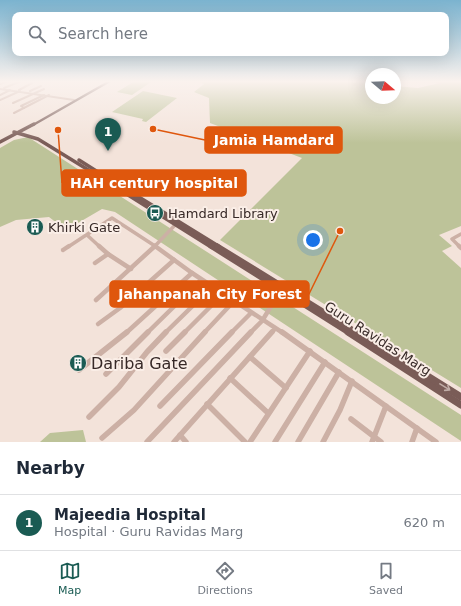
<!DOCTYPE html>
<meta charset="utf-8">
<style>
:root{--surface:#fff;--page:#f6f6f7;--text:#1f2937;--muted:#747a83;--line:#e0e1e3;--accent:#1a5b53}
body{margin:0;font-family:"DejaVu Sans",sans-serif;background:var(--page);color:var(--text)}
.compass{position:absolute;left:365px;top:68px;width:36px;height:36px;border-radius:50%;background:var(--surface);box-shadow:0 4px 16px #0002;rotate:109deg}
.you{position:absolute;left:313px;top:240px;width:14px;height:14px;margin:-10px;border:3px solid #fff;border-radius:50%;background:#1a73e8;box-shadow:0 0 0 6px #1a73e833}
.badge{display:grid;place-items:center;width:26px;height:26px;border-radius:50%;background:var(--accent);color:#fff;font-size:13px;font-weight:700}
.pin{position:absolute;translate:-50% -33px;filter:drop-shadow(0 1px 2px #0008)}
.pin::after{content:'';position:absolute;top:21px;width:14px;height:12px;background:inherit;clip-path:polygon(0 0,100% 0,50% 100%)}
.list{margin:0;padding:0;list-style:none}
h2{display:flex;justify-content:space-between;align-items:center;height:52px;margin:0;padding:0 16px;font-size:17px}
h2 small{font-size:13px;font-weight:400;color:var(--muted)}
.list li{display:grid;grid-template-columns:26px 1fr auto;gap:12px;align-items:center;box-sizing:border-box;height:56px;padding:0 16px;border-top:1px solid var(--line)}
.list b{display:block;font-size:15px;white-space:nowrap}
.list p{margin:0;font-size:13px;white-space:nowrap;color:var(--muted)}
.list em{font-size:13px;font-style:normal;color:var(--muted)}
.icon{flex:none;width:22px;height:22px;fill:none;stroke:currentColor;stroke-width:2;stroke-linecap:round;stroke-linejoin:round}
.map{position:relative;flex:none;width:461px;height:442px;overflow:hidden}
.search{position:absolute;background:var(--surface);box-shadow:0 4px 16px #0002;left:12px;right:12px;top:12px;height:44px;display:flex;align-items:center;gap:10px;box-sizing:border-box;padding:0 14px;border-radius:8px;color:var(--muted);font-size:15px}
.sheet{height:108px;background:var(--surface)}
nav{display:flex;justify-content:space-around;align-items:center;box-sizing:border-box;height:56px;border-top:1px solid var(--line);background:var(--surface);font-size:11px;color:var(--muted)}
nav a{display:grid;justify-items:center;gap:2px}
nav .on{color:var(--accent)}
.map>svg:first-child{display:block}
.green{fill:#bdc399}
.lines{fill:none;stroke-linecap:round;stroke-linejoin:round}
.minor-far3{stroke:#ccb0a5;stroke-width:2}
.minor-far2{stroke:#ccb0a5;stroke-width:3.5}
.minor-far1{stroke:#ccb0a5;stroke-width:4.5}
.minor{stroke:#ccb0a5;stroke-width:5.5}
.major-far4{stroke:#7a5c57;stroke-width:2.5}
.major-far3{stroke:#7a5c57;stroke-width:3.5}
.major-far2{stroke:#7a5c57;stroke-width:4.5}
.major-far1{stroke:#7a5c57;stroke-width:5.5}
.major{stroke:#7a5c57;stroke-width:7}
.oneway{stroke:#c0aca6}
.labels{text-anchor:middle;stroke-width:4;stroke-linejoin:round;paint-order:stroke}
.poi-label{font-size:13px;fill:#372927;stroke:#faeee7;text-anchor:start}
.street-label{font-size:13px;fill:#372927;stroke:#faeee7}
.near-poi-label{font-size:16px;fill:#372927;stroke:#faeee7;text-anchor:start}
.leader{fill:none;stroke:#df570d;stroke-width:1.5}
.callout-dot{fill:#df570d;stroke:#faeee7;stroke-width:1.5}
.callout{fill:#df570d;stroke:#df570d;stroke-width:1.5}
.callout-label{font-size:14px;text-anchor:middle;font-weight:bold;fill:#fff}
</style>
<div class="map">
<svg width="461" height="442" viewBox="0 0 461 442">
<rect width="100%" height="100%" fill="#f3e3da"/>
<g class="green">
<polygon points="135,81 151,82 132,95 117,92"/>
<polygon points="201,81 352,81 371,83 371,98 395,98 395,86 418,88 449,81 461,81 461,226 439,235 452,246 442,251 461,268 461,388 220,240 302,158 210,123 209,98 194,92 204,84 200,82"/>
<polygon points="143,91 177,98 146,122 142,121 143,119 112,112"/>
<polygon points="28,137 461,415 461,441 115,212 102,209 66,230 49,217 16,220 0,227 0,148 14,140"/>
<polygon points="83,430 86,442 40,442 50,433"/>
</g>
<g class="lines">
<g class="minor-far3">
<polyline points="434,81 439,83 446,81"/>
<polyline points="0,84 8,81"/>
<polyline points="4,88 21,81"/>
<polyline points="0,89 74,100"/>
<polyline points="19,90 32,83"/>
<polyline points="30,91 41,86"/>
<polyline points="0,95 10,90"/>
<polyline points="0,100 20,91"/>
<polyline points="13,103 44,89"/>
<polyline points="24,108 21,106 44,95"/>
<polyline points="14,113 49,95"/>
</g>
<g class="minor-far2">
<polyline points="87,235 100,247"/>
<polyline points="68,247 112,218 155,246 154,247"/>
<polyline points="156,247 155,246 176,224"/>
<polyline points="460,247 452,239 461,234"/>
</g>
<g class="minor-far1">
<polyline points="99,246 108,254 131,269"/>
<polyline points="155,246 192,273 283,333"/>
<polyline points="459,246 461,248"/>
<polyline points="63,250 69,246"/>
<polyline points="95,263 108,254"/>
<polyline points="96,300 155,246"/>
<polyline points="98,324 120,308 174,260"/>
<polyline points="126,333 192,273"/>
<polyline points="147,333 201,280"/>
<polyline points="165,333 212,287"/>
<polyline points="184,333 223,294"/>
<polyline points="204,333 234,301"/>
<polyline points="231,333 251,313"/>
<polyline points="250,333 262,321 281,290"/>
<polyline points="271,333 275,329"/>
</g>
<g class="minor">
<polyline points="282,332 436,442"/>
<polyline points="166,351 185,332"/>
<polyline points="250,357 286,388"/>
<polyline points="79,370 127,332"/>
<polyline points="106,374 148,332"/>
<polyline points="230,378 268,413"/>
<polyline points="207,404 245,442"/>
<polyline points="160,406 232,332"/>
<polyline points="89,417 119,387 147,352 166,332"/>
<polyline points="351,419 381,442"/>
<polyline points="180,435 186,442"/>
<polyline points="102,438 134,410 205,332"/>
<polyline points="147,442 251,332"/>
<polyline points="174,442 272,332"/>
<polyline points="250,442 310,351"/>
<polyline points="275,442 325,362"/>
<polyline points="298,442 339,372"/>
<polyline points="323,442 340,410 352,381"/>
<polyline points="372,442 386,406"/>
<polyline points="412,442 417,428"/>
</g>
<polyline class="major-far4" points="33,125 110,81"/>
<g class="major-far3">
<polyline points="14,132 38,139 103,179"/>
<polyline points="0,142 34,124"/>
<polyline points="79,160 109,179"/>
</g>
<g class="major-far2">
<polyline points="102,178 212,247"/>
<polyline points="107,178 219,247"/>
</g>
<g class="major-far1">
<polyline points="211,246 349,333"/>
<polyline points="217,246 358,333"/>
</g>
<g class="major">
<polyline points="348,332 461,405"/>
<polyline points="357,332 461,397"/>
</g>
</g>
<defs><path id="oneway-shaft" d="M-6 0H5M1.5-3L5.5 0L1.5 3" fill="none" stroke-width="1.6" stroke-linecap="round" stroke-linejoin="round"/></defs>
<use class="oneway" href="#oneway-shaft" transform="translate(445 387) rotate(32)"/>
<linearGradient id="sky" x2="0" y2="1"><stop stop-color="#7bb3cf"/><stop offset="0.57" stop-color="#faf2ee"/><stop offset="1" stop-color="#faf2ee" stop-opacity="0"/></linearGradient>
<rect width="461" height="143" fill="url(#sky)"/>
<defs>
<g id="bus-disc" transform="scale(0.9)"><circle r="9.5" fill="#1a5b53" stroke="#faeee7"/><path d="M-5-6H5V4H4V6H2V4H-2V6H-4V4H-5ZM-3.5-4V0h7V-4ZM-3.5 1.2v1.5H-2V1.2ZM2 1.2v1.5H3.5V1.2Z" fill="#fff"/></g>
<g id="building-disc" transform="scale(0.9)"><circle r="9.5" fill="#1a5b53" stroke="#faeee7"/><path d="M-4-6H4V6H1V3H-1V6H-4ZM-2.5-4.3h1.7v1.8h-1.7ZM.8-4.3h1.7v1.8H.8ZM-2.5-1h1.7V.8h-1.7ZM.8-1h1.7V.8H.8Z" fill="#fff"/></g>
</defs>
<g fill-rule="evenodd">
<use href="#bus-disc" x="155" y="213"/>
<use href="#building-disc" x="35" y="227"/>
<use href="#building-disc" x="78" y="363"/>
</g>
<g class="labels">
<g class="poi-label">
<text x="168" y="218">Hamdard Library</text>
<text x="48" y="232">Khirki Gate</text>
</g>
<g class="street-label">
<text transform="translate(378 338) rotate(33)" y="5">Guru Ravidas Marg</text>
</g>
<g class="near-poi-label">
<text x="91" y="369">Dariba Gate</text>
</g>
</g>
<path class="leader" d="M153 129L205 140M58 130L62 183M340 231L309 294"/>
<g class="callout-dot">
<circle cx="153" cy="129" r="4"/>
<circle cx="58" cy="130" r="4"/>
<circle cx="340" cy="231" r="4"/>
</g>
<g class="callout">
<rect x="205" y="127" width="137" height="26" rx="4"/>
<rect x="62" y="170" width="184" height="26" rx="4"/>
<rect x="110" y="281" width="199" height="26" rx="4"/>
</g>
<g class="callout-label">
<text x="274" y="145">Jamia Hamdard</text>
<text x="154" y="188">HAH century hospital</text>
<text x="210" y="299">Jahanpanah City Forest</text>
</g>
</svg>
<svg class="compass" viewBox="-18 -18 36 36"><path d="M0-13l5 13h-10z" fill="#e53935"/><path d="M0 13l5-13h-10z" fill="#747a83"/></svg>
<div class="you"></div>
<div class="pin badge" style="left:108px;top:151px">1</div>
<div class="search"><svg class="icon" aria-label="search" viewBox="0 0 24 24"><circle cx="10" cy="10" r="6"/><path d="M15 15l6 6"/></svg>Search here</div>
</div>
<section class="sheet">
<h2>Nearby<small></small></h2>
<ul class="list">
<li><span class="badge">1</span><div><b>Majeedia Hospital</b><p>Hospital · Guru Ravidas Marg</p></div><em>620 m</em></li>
</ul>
</section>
<nav>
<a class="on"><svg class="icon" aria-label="map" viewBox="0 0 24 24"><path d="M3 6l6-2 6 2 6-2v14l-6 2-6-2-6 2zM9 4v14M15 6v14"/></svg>Map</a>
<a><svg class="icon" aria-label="directions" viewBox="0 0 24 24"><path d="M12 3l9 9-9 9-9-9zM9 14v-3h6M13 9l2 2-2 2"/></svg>Directions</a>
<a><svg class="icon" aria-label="saved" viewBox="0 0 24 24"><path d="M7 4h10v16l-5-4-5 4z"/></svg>Saved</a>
</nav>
